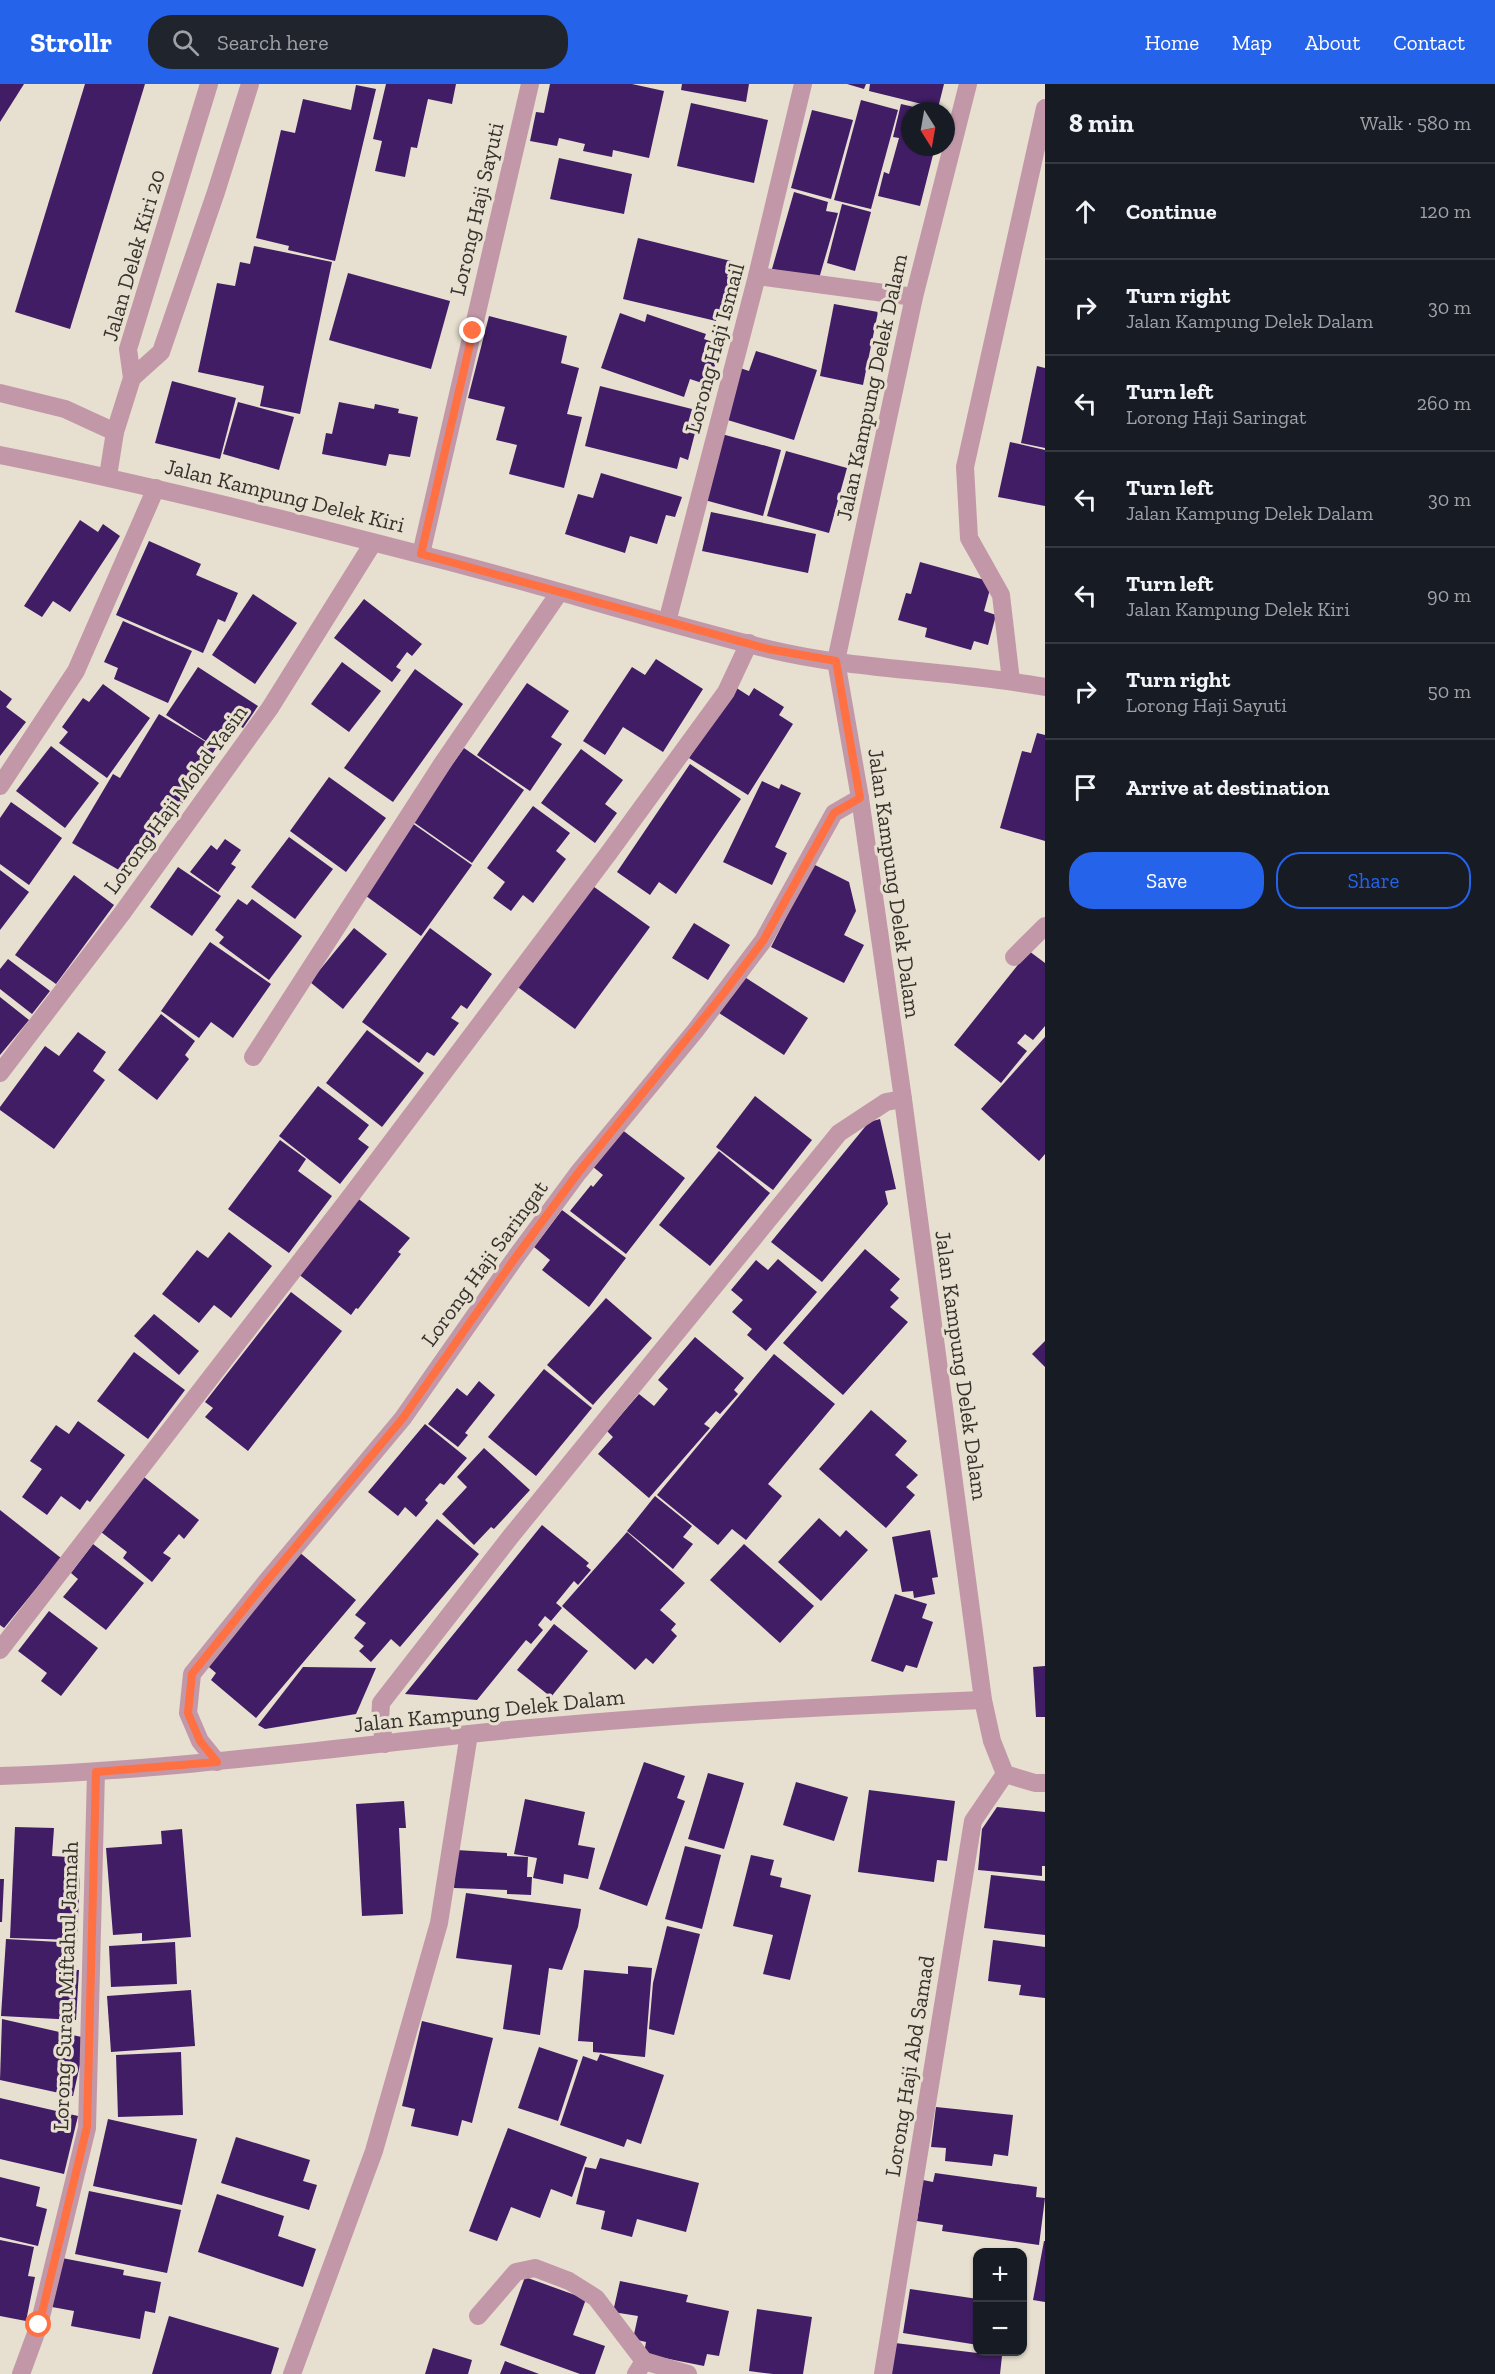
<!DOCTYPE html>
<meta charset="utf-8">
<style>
:root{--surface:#171b24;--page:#20242c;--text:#f1f3f6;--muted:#9ea1a6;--line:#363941;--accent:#2563eb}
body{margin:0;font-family:"Zilla Slab",serif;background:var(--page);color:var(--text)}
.controls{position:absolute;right:18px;bottom:18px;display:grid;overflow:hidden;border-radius:12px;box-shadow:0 2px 4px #0004}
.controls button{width:54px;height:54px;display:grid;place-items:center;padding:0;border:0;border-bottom:2px solid var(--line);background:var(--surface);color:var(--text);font:30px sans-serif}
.compass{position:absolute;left:901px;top:18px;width:54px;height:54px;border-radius:50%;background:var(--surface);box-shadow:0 2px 4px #0004;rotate:169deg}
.stop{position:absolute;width:18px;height:18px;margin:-14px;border:4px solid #ff7043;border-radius:50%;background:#fff}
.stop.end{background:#ff7043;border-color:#fff;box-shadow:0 2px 6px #0008}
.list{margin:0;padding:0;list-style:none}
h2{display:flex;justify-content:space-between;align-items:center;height:78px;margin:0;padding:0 24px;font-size:26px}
h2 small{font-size:20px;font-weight:400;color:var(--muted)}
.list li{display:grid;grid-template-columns:39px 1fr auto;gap:18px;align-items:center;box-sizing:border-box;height:96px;padding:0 24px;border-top:2px solid var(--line)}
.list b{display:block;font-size:22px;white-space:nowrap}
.list p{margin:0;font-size:20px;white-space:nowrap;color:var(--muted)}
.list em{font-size:20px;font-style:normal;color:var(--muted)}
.actions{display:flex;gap:12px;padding:18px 24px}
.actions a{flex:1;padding:14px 0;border:2px solid var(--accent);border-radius:24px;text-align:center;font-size:21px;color:var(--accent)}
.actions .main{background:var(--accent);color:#fff}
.icon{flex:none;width:33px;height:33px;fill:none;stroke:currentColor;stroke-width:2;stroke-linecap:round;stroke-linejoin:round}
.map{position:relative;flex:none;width:1045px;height:2290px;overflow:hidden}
header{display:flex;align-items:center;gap:36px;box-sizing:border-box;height:84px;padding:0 30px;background:var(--accent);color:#fff}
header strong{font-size:28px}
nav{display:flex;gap:33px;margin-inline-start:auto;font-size:21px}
.search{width:420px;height:54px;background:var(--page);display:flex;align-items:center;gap:15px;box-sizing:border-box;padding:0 21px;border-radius:24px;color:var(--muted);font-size:22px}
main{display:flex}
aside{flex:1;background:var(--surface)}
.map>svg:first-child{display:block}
.building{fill:#411d65}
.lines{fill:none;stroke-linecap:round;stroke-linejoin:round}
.minor{stroke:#c298a8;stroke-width:18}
.route{stroke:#ff7043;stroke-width:8}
.labels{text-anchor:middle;stroke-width:6;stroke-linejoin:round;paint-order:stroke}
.street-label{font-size:22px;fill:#35322c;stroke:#e7dfd0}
</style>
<header>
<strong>Strollr</strong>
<div class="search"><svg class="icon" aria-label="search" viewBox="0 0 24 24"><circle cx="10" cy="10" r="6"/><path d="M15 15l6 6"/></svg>Search here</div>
<nav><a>Home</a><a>Map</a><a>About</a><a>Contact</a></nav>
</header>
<main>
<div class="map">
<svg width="1045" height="2290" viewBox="0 0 1045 2290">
<rect width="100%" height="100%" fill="#e7dfd0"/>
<g class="building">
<polygon points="0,0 24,0 0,38"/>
<polygon points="85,0 145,0 70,245 15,228"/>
<polygon points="386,0 456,0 452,20 428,15 417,64 411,63 405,93 375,87 382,57 373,55"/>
<polygon points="550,0 632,0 664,7 649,74 613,66 612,73 583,67 585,60 559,54 557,62 530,57 536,28 544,29"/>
<polygon points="682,0 749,0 746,18 681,6"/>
<polygon points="847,0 866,0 864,5"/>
<polygon points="870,0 944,0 938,24 869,7"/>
<polygon points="356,1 376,5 335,177 288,166 289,162 256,154 281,46 295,49 303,15 351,26"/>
<polygon points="861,16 898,26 871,125 834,116"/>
<polygon points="691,19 768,36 754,99 677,82"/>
<polygon points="901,20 927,26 910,27 910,63 935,63 920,122 878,112 884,88 889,90 899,54 893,53"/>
<polygon points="812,26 853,36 831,115 791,104"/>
<polygon points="559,74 632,90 624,130 550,115"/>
<polygon points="794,108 828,118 826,127 838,129 818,198 772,185"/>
<polygon points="842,120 871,128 855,187 827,179"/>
<polygon points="638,154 731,177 727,193 737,195 728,228 718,226 716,237 623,215"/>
<polygon points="254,162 332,178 300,330 260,322 264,302 198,288 217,199 235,202 240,178 250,180"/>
<polygon points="348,189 450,217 431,285 329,256"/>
<polygon points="834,220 878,228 863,301 820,292"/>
<polygon points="620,229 645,238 647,230 706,250 704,255 722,261 708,301 690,295 684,313 601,284"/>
<polygon points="489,232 567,252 561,279 579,284 567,330 582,333 564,404 509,390 517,361 496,356 505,323 468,314"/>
<polygon points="756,267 817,286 794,356 721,334 737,283 749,287"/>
<polygon points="1037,282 1045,284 1045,364 1021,359"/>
<polygon points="172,297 236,314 220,375 155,359"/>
<polygon points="600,302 692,325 688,339 697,341 688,376 680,373 677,385 585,362"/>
<polygon points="238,318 294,333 279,386 223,370"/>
<polygon points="339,318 374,325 375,320 399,325 398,329 418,333 410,373 389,370 386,382 322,370 326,349 332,350"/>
<polygon points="718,349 781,366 763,432 701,415"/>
<polygon points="1010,358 1045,366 1045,422 998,413"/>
<polygon points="786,367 847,384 829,449 767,432"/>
<polygon points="601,389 682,413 675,433 666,431 657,460 630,452 625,469 565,450 578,410 593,414"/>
<polygon points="711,428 816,450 808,489 702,467"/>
<polygon points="80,436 98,448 103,440 120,452 70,528 53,517 42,533 24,522"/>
<polygon points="149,457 201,480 196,491 238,509 225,538 218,535 203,569 116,531"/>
<polygon points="920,478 992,498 984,527 996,531 988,561 974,557 971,566 925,553 927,544 898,536 906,509 911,510"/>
<polygon points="253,510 297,539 255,600 212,571"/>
<polygon points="364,515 422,560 412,572 407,568 396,583 401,586 392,598 334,554"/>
<polygon points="123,537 192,567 168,619 114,595 118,584 104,578"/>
<polygon points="656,575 703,605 663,668 623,643 605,671 583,657 632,583 645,591"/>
<polygon points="342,578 381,607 349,648 311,620"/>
<polygon points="198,583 258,622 243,644 234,639 218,665 166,631"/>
<polygon points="415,585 463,620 393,718 344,684"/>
<polygon points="527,599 569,627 551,653 562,660 530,707 477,671"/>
<polygon points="103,600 150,634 107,694 59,659 68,648 62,643 83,614 89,618"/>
<polygon points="735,603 749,612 754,604 784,623 779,631 793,640 748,711 689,674"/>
<polygon points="0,606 12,615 6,623 26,638 0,672"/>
<polygon points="159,630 216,664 173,735 167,732 131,793 72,759 113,690 120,694"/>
<polygon points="1037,649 1045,651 1045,757 1000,744 1022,667 1031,669"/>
<polygon points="51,662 99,699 65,744 16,707"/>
<polygon points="464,664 524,706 472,779 412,737"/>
<polygon points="581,665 623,696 605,720 617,729 595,759 541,719"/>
<polygon points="690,680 741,715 676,810 659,798 650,811 617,788"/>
<polygon points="329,693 386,734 346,788 290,747"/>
<polygon points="762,697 779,705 781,700 801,709 775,763 787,769 772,801 723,778"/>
<polygon points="11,718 62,754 29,801 0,780 0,734"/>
<polygon points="533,722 570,749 556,767 566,775 533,819 523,811 511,827 493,814 505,798 487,784"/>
<polygon points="412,739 472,781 421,852 362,809"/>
<polygon points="289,753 333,785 295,835 251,803"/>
<polygon points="225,755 241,766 231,780 236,783 218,808 190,788 211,761 217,766"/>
<polygon points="813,780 849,798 856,827 844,851 864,861 844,899 771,863"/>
<polygon points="178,783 221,812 192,852 150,823"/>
<polygon points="0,786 29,808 0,846"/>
<polygon points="74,791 114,821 56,900 15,871"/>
<polygon points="590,800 650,843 575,945 515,901"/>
<polygon points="238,815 247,821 252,815 302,852 269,896 219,859 224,853 215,846"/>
<polygon points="694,839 730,861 708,896 672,874"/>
<polygon points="354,844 387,870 343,925 310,898"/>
<polygon points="430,844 492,890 467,925 461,921 451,934 459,939 434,972 427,968 419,979 362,938"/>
<polygon points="210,858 271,900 233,954 211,938 199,954 161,927"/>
<polygon points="1029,867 1045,879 1045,942 1033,956 1025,950 1017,959 1027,967 1001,999 954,961"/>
<polygon points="8,875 50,907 32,930 0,905 0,885"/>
<polygon points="743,892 808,934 784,971 719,929"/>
<polygon points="0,913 29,936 0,971"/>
<polygon points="161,930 195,957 185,971 189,975 157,1016 118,986"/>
<polygon points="367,946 424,989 382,1043 326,999"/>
<polygon points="78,948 106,968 93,987 105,996 54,1065 0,1026 0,1023 45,962 59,972"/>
<polygon points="1045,953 1045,1070 1039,1077 981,1025"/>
<polygon points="318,1002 369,1041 358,1055 369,1063 340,1100 279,1052"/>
<polygon points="755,1012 812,1056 773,1106 716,1063"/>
<polygon points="880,1035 896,1105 885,1107 888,1120 822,1198 771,1158 869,1038"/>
<polygon points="621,1045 685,1094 626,1170 570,1127 591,1101 593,1103 603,1091 592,1082"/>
<polygon points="280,1056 306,1075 298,1087 332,1112 289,1169 228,1125"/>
<polygon points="719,1067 770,1109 710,1182 659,1141"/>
<polygon points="356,1113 410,1154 398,1168 401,1170 358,1225 356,1224 351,1231 297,1189"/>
<polygon points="562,1126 626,1174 589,1223 542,1186 550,1176 534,1163"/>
<polygon points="229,1148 272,1182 231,1234 214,1221 199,1239 162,1210 197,1166 208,1174"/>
<polygon points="865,1165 900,1195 890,1206 899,1214 890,1223 908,1238 843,1311 783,1259"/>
<polygon points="778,1175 817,1208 766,1267 747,1251 752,1245 732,1228 743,1216 731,1206 756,1176 768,1186"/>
<polygon points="291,1208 342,1247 248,1367 205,1333 213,1324 205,1318"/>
<polygon points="606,1214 652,1254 593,1321 547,1281"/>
<polygon points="154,1230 199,1267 179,1291 134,1252"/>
<polygon points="695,1253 744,1294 734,1306 738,1310 720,1330 716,1327 704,1340 710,1344 649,1414 598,1370 613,1353 607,1347 639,1310 654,1322 668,1305 658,1296"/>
<polygon points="1045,1257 1045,1283 1032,1270"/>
<polygon points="134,1268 185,1306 148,1355 97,1317"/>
<polygon points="774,1270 835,1320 768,1400 782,1412 746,1456 732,1445 718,1461 657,1411"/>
<polygon points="544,1285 592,1324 536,1392 488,1353"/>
<polygon points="479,1297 495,1311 465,1349 468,1351 458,1363 428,1340 457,1304 467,1312"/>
<polygon points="871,1326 907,1357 895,1371 918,1391 906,1403 915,1411 886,1444 819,1385"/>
<polygon points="78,1337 125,1371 90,1418 87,1416 80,1426 61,1412 47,1431 22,1413 42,1385 30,1377 56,1341 69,1350"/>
<polygon points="425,1340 467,1374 444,1401 440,1399 425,1416 428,1419 416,1433 405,1423 398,1432 368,1408"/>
<polygon points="484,1364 530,1406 494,1445 491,1443 474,1461 442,1430 467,1403 457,1393"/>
<polygon points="144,1393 199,1436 184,1455 179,1450 163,1469 171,1474 152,1498 123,1474 127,1468 101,1448"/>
<polygon points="655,1412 692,1442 683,1453 693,1460 673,1485 627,1447"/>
<polygon points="0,1426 61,1474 4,1544 0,1541"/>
<polygon points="819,1434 840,1453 846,1446 868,1466 821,1517 778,1478"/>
<polygon points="437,1435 479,1470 400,1563 391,1555 371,1578 359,1567 364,1562 354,1554 366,1539 355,1531"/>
<polygon points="542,1441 589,1479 586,1482 591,1486 578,1501 574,1497 556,1519 562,1524 551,1537 545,1532 538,1541 543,1546 531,1560 526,1556 477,1616 405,1610"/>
<polygon points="930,1446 938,1493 932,1494 935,1510 914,1514 913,1507 902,1508 892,1453"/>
<polygon points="627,1448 685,1499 660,1526 676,1540 671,1546 677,1552 653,1580 646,1574 635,1586 562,1522"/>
<polygon points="93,1460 144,1499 106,1546 63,1513 78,1495 71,1489"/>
<polygon points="744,1460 814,1522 780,1559 710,1496"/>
<polygon points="298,1467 356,1516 256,1634 211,1596 216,1589 203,1578"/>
<polygon points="895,1510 927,1520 922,1534 933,1538 917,1584 906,1581 903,1588 871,1577"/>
<polygon points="49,1527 98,1564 61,1612 41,1597 47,1589 18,1567"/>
<polygon points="554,1540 588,1567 551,1613 517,1586"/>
<polygon points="1045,1582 1045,1633 1036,1633 1033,1583"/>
<polygon points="303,1583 376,1584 356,1630 265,1645 258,1641"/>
<polygon points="644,1678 685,1692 677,1714 685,1717 647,1822 599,1805"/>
<polygon points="708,1689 744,1699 724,1765 688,1755"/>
<polygon points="796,1698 848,1713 834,1757 783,1741"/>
<polygon points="869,1706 955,1717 947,1777 937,1776 934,1798 858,1788"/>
<polygon points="525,1715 585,1728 578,1761 595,1764 588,1795 564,1790 563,1800 533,1794 537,1774 514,1770"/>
<polygon points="404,1717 406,1744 399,1744 403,1830 362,1832 356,1720"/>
<polygon points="997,1723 1045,1728 1045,1782 1042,1782 1042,1792 978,1786 982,1745"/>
<polygon points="15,1743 54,1744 52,1772 69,1773 68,1791 80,1791 77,1856 10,1854"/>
<polygon points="182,1745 191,1853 142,1857 142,1849 113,1851 106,1764 162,1760 161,1747"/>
<polygon points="685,1762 721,1771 702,1845 665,1835"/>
<polygon points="456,1766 507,1769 507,1772 528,1773 527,1793 532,1793 531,1811 507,1810 507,1806 454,1804"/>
<polygon points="751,1771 774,1776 770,1791 782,1794 780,1803 811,1811 790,1896 763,1890 773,1851 733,1842"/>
<polygon points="991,1791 1045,1797 1045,1851 984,1844"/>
<polygon points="0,1795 4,1795 2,1838 0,1838"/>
<polygon points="466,1809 581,1825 578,1843 562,1886 549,1884 540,1951 503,1945 512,1881 456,1874"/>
<polygon points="667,1842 700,1850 674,1951 649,1945 653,1899"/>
<polygon points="6,1855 76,1859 75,1886 79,1886 76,1936 1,1932"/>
<polygon points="993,1856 1045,1863 1045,1914 1019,1911 1021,1901 988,1897"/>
<polygon points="175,1858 177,1900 111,1903 109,1862"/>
<polygon points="628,1882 652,1884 645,1973 593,1968 593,1958 578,1957 584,1886 628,1890"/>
<polygon points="191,1906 195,1962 111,1968 107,1912"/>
<polygon points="2,1935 86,1954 73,2012 0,1996"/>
<polygon points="422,1937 493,1954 472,2039 462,2036 458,2052 411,2042 415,2025 402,2022"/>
<polygon points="539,1963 578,1976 558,2037 518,2024"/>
<polygon points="181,1968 183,2031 118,2033 116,1971"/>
<polygon points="600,1970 664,1991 641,2060 627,2055 624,2063 560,2041 583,1972 597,1977"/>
<polygon points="0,2014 78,2032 64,2090 0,2075"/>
<polygon points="936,2023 1013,2031 1008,2072 994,2070 992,2082 945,2077 946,2064 931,2063"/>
<polygon points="108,2035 197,2055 182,2121 93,2102"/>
<polygon points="508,2044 587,2073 572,2113 551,2105 540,2134 511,2123 497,2157 469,2147"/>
<polygon points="236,2053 310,2076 303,2097 317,2101 309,2126 221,2099"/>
<polygon points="600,2074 699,2099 686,2148 637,2135 632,2153 601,2145 605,2127 576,2120 585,2083 596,2085"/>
<polygon points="935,2089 1037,2103 1036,2113 1045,2114 1039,2161 942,2147 943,2141 917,2137 923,2096 933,2098"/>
<polygon points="0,2093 40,2103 36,2122 47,2125 38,2162 0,2153"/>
<polygon points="89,2107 181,2126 167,2189 75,2170"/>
<polygon points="217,2110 284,2132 278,2152 316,2165 303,2203 198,2168"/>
<polygon points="0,2156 34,2163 28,2192 35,2193 26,2237 0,2232"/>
<polygon points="1044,2157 1045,2157 1045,2218 1033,2216"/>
<polygon points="62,2174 124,2186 123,2191 161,2198 155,2229 145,2227 140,2255 71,2242 74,2227 52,2223"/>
<polygon points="525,2193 586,2215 573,2251 605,2262 595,2290 580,2290 500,2261"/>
<polygon points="620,2197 688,2211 686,2218 729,2227 719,2272 707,2270 704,2282 644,2270 646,2258 633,2255 638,2232 613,2228"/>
<polygon points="910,2205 978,2215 978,2261 903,2249"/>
<polygon points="757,2225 812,2233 803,2290 773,2290 749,2287"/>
<polygon points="169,2232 279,2264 271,2290 152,2290"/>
<polygon points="895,2259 1002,2272 1000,2290 891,2290"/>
<polygon points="433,2264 472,2276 468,2290 425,2290"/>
<polygon points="505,2277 539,2290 500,2290"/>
</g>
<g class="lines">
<g class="minor">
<polyline points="968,0 914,213 836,577 860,714 903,1015 983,1616 992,1657 1005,1690"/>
<polyline points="757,192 914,213"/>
<polyline points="132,294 161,268 216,108 250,0"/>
<polyline points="0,309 65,325 115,348"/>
<path d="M0,371C141,399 280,434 419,470C536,499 651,536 768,565C859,587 953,586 1045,603"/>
<polyline points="108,392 115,348 132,294 128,265 209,0"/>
<polyline points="421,470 530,0"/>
<polyline points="667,538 757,192 803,0"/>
<polyline points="1011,597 1001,511 969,454 965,383 1045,24"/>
<polyline points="0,702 76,587 156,404"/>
<polyline points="1014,873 1045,842"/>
<polyline points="253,973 444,677 559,509"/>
<polyline points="0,989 123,828 270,624 373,459"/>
<polyline points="0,1566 350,1113 608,770 726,608 749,559"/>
<polyline points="385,1660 380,1637 381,1619 511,1452 839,1049 886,1018 903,1015"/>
<polyline points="217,1678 200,1657 188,1629 192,1590 266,1498 403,1334 513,1177 578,1089 695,947 763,857 834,729 860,714"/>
<polyline points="1005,1690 1035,1699 1045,1699"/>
<path d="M0,1692C157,1687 312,1667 469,1650C639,1632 811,1623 983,1616"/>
<polyline points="478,2232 516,2188 535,2184 569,2197 596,2214 644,2277"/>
<polyline points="21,2290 39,2241 87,2044 96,1688"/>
<polyline points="292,2290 374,2067 439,1839 469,1650"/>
<polyline points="636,2290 644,2277 688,2290"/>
<polyline points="883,2290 973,1737 1005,1690"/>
</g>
</g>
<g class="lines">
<polyline class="route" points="39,2241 87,2043 96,1688 217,1678 200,1657 188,1629 192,1590 266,1498 403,1334 513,1177 578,1089 724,909 763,857 834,729 860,714 836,577 768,565 421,470 473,247"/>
</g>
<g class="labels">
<g class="street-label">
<text transform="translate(476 125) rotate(-77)" y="8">Lorong Haji Sayuti</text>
<text transform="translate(133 171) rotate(-74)" y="8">Jalan Delek Kiri 20</text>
<text transform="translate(714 264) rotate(-75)" y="8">Lorong Haji Ismail</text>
<text transform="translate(871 303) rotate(-78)" y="8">Jalan Kampung Delek Dalam</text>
<text transform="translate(285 411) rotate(14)" y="8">Jalan Kampung Delek Kiri</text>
<text transform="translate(175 715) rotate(-54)" y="8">Lorong Haji Mohd Yasin</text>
<text transform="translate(895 799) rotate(82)" y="8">Jalan Kampung Delek Dalam</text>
<text transform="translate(484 1179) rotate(-54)" y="8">Lorong Haji Saringat</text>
<text transform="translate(962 1281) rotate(82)" y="8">Jalan Kampung Delek Dalam</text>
<text transform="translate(489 1626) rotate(-6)" y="8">Jalan Kampung Delek Dalam</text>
<text transform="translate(65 1902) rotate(-88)" y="8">Lorong Surau Miftahul Jannah</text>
<text transform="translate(909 1982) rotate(-81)" y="8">Lorong Haji Abd Samad</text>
</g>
</g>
</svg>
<div class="controls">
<button>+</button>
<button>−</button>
</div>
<svg class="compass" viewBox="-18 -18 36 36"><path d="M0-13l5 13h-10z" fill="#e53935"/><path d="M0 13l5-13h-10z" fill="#9ea1a6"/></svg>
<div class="stop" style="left:39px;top:2241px"></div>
<div class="stop end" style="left:473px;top:247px"></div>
</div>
<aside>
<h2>8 min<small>Walk · 580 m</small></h2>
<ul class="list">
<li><svg class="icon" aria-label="ahead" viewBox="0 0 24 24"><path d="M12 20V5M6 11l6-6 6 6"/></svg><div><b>Continue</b></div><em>120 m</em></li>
<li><svg class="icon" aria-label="right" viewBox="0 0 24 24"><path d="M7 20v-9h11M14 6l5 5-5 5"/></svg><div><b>Turn right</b><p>Jalan Kampung Delek Dalam</p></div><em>30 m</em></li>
<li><svg class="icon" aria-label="left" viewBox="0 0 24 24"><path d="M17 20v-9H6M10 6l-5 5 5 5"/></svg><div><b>Turn left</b><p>Lorong Haji Saringat</p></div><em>260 m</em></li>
<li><svg class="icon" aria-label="left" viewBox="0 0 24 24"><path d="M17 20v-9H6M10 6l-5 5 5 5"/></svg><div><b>Turn left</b><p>Jalan Kampung Delek Dalam</p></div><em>30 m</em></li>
<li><svg class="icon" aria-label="left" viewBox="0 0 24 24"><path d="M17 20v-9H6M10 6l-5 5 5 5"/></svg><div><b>Turn left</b><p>Jalan Kampung Delek Kiri</p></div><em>90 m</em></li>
<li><svg class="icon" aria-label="right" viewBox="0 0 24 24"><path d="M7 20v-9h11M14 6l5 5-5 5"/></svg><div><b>Turn right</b><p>Lorong Haji Sayuti</p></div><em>50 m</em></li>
<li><svg class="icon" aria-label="arrive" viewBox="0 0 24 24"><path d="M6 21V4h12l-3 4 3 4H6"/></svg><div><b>Arrive at destination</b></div></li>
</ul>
<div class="actions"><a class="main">Save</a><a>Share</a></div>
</aside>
</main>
